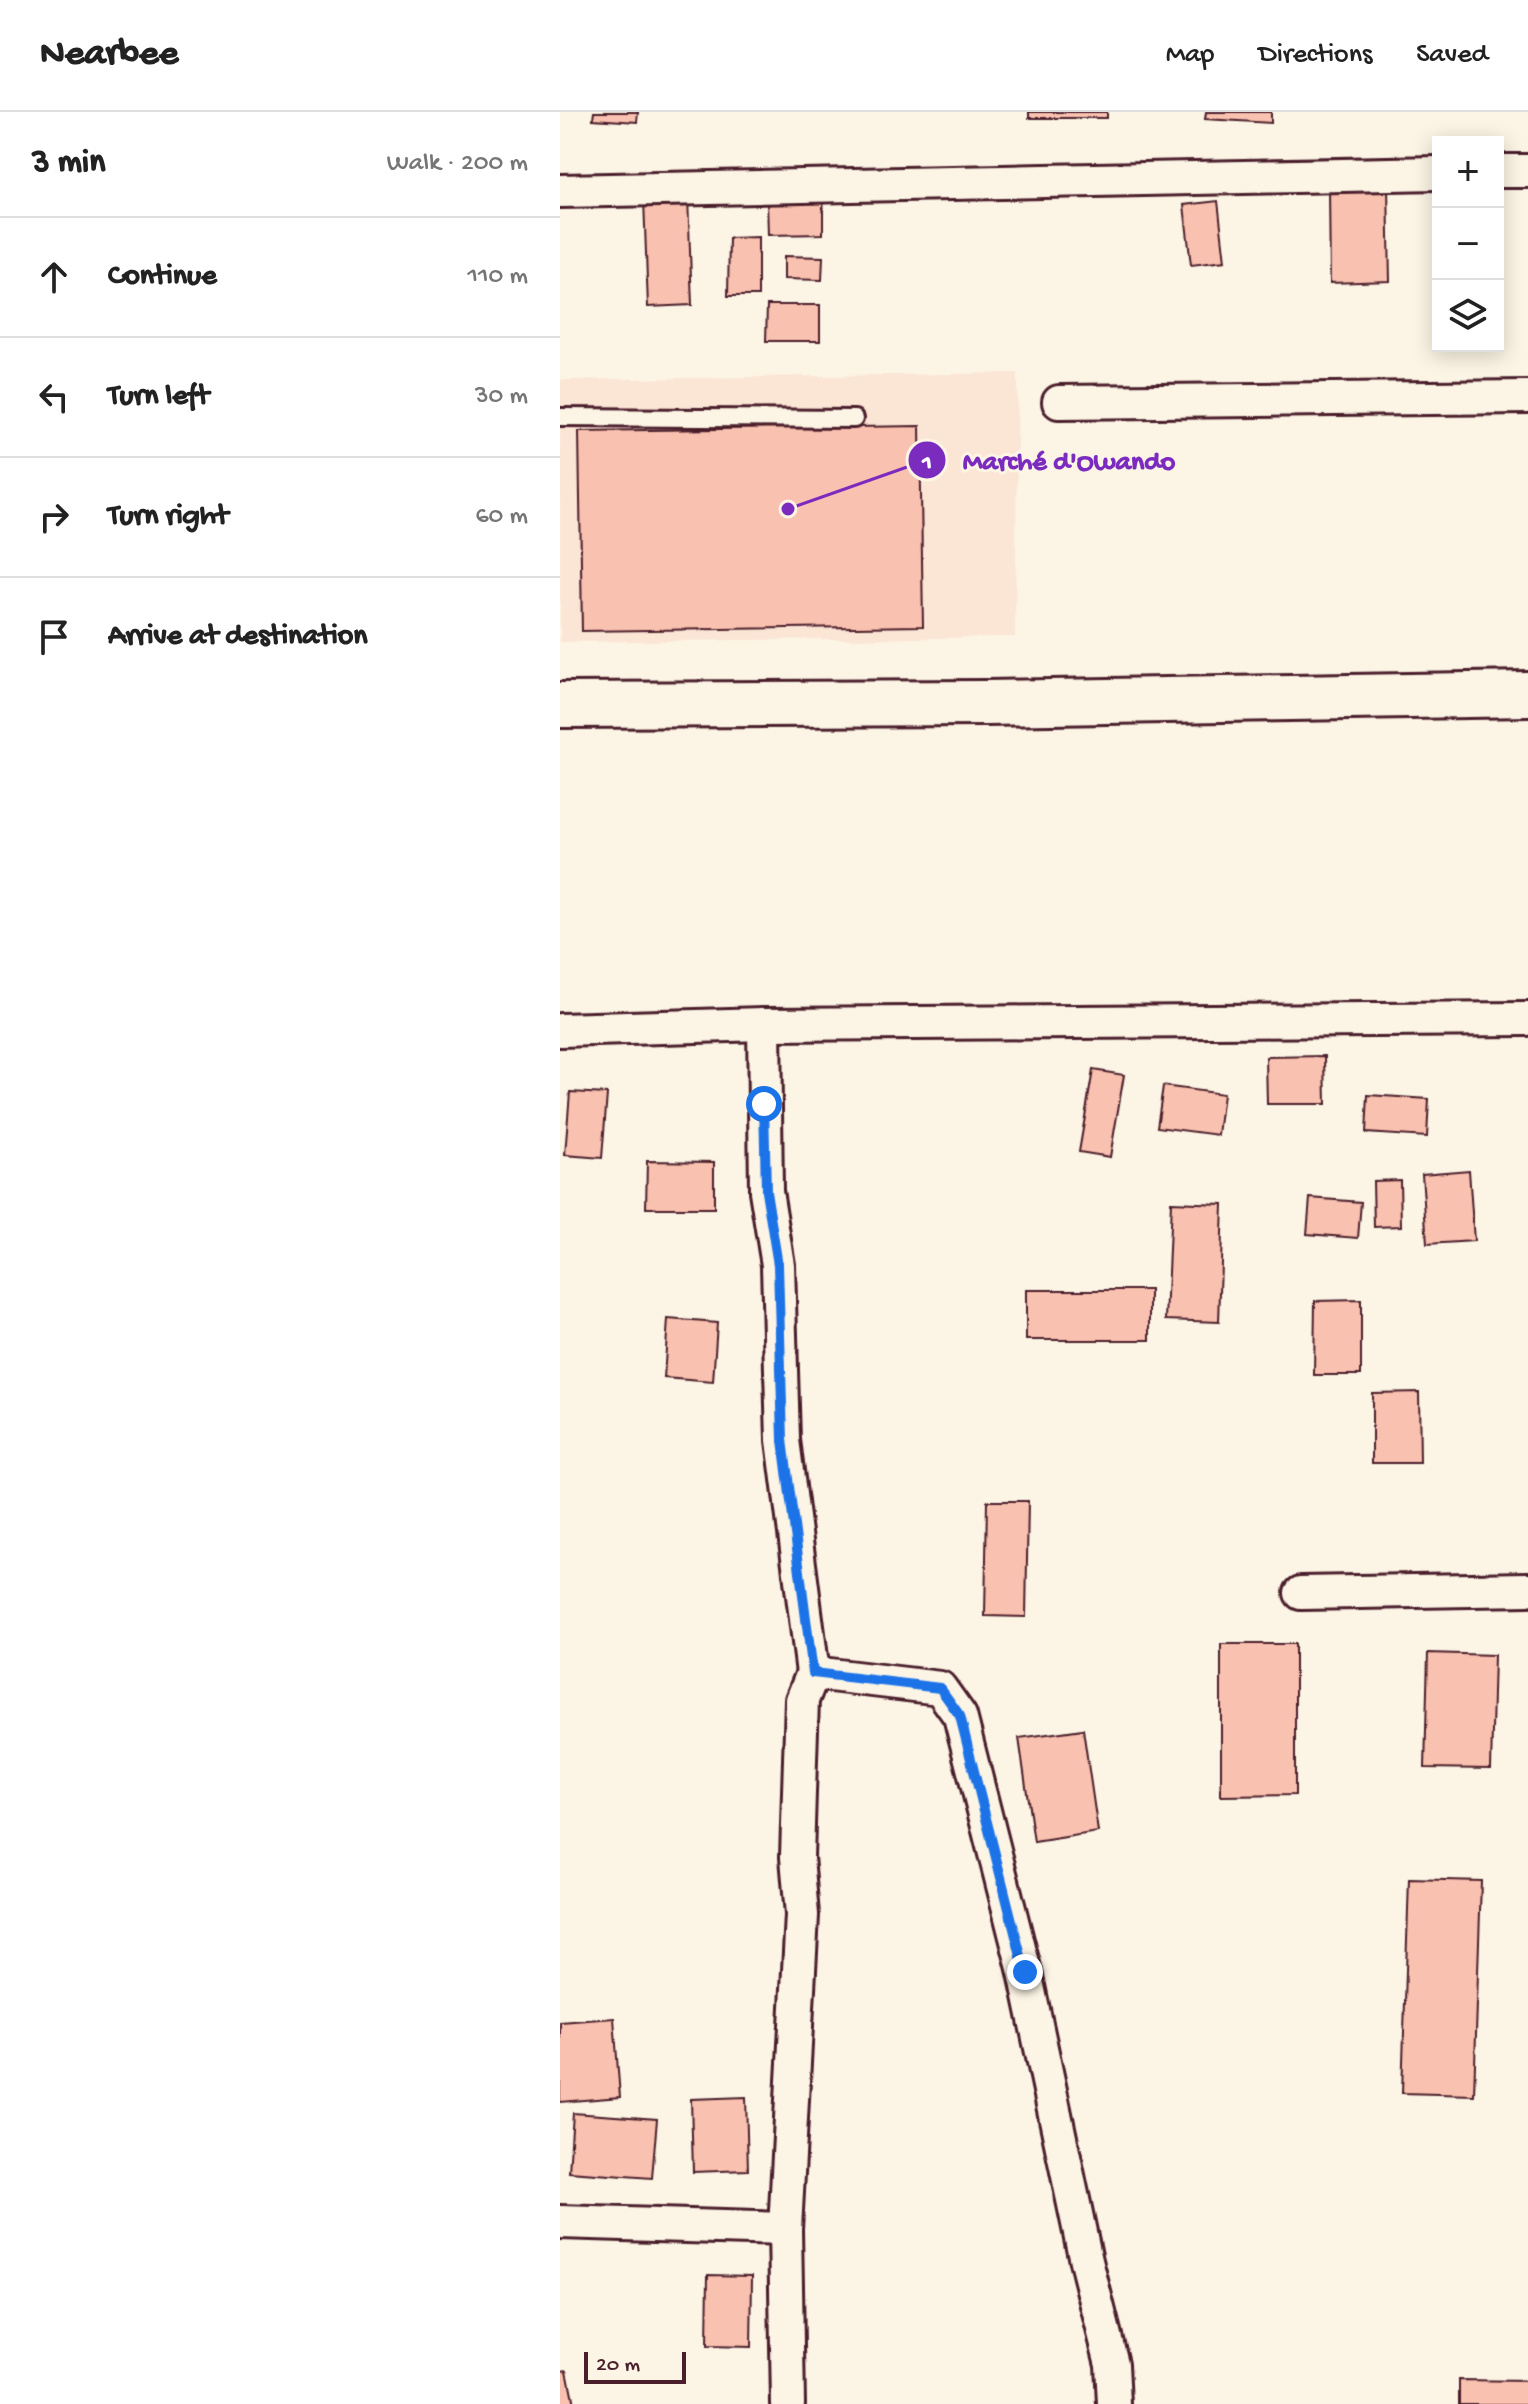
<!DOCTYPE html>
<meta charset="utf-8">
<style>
:root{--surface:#fff;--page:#f6f6f6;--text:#222;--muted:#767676;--line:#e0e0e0}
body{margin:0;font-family:"Gochi Hand",sans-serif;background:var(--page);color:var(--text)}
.controls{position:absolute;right:24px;top:24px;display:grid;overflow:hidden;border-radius:0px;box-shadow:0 4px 20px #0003}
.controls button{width:72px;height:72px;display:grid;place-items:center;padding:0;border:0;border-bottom:2px solid var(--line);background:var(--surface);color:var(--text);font:40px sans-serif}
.scale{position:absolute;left:24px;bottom:20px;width:102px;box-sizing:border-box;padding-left:8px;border:4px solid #4a1f2b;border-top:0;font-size:22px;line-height:28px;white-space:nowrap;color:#4a1f2b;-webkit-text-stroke:6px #fcf5e5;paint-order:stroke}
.stop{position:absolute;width:24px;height:24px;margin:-18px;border:6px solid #1a73e8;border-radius:50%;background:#fff}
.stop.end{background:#1a73e8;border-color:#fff;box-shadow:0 2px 8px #0008}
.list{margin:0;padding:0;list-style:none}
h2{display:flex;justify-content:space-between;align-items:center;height:104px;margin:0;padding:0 32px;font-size:34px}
h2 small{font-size:26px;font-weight:400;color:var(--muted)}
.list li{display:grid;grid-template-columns:52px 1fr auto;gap:24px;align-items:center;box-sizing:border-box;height:120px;padding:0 32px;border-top:2px solid var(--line)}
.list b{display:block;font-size:30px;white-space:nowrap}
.list em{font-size:26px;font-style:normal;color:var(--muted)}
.icon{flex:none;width:44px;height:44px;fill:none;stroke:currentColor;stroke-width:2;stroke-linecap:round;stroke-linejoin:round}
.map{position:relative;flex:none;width:968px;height:2292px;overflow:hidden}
header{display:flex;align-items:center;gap:48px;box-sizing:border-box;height:112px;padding:0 40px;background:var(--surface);border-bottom:2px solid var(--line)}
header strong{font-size:38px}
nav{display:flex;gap:44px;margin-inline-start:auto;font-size:28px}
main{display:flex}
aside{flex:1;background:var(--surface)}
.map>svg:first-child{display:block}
.built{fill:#fbe5d5}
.building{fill:#f9c1af;stroke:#4a1f2b;stroke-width:2}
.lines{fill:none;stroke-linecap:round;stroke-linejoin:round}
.lane-casing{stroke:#4a1f2b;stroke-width:22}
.street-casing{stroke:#4a1f2b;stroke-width:38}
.secondary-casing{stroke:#4a1f2b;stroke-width:50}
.lane{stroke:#fcf5e5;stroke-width:16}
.street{stroke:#fcf5e5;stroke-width:32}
.secondary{stroke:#fcf5e5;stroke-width:44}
.route{stroke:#1a73e8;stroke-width:10}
.leader{fill:none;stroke:#7b2cbf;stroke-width:3}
.callout-dot{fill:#7b2cbf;stroke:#fcf5e5;stroke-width:3}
.mark-label{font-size:24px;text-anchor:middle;font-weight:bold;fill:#fff}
.callout-label{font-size:28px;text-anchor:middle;font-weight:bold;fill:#7b2cbf;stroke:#fcf5e5;stroke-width:6;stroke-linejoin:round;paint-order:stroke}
</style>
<header>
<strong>Nearbee</strong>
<nav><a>Map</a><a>Directions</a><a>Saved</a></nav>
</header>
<main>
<aside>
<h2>3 min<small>Walk · 200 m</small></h2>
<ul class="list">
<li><svg class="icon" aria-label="ahead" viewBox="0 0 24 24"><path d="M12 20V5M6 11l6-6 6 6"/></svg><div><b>Continue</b></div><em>110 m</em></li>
<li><svg class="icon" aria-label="left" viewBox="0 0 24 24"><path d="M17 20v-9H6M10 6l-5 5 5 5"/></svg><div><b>Turn left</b></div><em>30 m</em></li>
<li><svg class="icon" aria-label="right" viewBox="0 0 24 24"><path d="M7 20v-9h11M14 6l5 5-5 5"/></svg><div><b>Turn right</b></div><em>60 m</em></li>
<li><svg class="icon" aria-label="arrive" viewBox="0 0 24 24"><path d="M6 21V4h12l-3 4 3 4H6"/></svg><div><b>Arrive at destination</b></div></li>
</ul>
</aside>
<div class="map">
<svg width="968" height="2292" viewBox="0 0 968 2292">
<rect width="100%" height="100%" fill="#fcf5e5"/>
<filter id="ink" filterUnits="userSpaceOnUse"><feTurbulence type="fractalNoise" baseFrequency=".0125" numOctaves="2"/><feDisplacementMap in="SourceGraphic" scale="16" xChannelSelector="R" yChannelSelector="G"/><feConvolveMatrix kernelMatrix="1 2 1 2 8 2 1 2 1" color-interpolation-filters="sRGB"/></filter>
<g filter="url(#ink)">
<polygon class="built" points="458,261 455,525 0,530 0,268"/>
<g class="building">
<polygon points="34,0 78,0 77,10 33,7"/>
<rect x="469" y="0" width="78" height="6"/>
<polygon points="646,0 711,0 711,11 645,7"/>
<polygon points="828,75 830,169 770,171 769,76"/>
<polygon points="128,85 132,193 88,195 84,87"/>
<polygon points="263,88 263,122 208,123 207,89"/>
<polygon points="658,89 665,149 631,153 624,93"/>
<polygon points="198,125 198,184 168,184 169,126"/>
<polygon points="224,144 263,145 262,168 224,167"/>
<polygon points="207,193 260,193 260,229 206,229"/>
<polygon points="360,314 363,514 22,519 19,319"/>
<polygon points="765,944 766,992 707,992 706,945"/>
<polygon points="533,958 564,963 550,1045 519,1040"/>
<polygon points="603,974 663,982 658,1023 597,1015"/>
<polygon points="10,980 47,982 42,1046 5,1043"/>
<polygon points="808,983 869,987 867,1025 806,1021"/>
<polygon points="87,1049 154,1050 154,1096 86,1096"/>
<polygon points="909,1058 914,1129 867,1132 862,1062"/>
<polygon points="840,1068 841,1114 814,1115 813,1069"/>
<polygon points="750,1086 801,1090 798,1126 747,1122"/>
<polygon points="611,1090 663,1092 659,1210 606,1208"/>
<rect x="466" y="1178" width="124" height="50"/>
<polygon points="801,1188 801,1263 754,1263 755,1189"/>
<polygon points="108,1207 157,1211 153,1270 104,1266"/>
<polygon points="859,1280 860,1351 812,1351 812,1281"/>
<polygon points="427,1389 468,1389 466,1505 425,1504"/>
<polygon points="661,1532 735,1532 735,1683 661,1684"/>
<polygon points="868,1541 934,1543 931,1657 865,1656"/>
<polygon points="523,1617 538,1720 474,1730 459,1626"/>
<polygon points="849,1767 921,1769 914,1983 842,1981"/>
<polygon points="54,1906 60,1985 0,1990 0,1910"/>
<polygon points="186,1985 188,2058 133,2060 131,1987"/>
<polygon points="13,2001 97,2007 92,2066 9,2060"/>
<polygon points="148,2163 192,2164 191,2235 147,2234"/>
<polygon points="7,2258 14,2292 0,2292 0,2259"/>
<polygon points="899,2268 968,2269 968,2292 899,2292"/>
</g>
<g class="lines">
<g class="lane-casing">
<polyline id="lane" points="0,305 294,307"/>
</g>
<g class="street-casing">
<g id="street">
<polyline points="938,59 968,59"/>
<polyline points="0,79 878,61"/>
<polyline points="499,290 968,285"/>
<polyline points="204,912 206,1079 218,1153 223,1328 253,1561 380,1576 400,1604 465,1860 526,2149 552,2252 554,2292"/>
<polyline points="0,918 204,912 968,907"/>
<polyline points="741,1481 968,1477"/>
<polyline points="0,2110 225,2117"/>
<polyline points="228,2292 225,2117 242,1803 237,1745 240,1648 242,1588 253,1561"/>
</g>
</g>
<g class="secondary-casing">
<polyline id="secondary" points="0,593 427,591 968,582"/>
</g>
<use href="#lane" class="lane"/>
<use href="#street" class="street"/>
<use href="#secondary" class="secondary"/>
</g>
</g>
<g class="lines" filter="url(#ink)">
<polyline class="route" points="204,992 206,1079 218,1153 223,1328 253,1561 380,1576 400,1604 465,1860"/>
</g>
<path class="leader" d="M228 397L367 348"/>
<g class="callout-dot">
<circle cx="228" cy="397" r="8"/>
<circle cx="367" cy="348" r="20"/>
</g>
<g class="mark-label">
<text x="367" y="356">1</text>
</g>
<g class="callout-label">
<text x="509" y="357">Marché d'Owando</text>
</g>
</svg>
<div class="controls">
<button>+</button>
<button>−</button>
<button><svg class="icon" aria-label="layers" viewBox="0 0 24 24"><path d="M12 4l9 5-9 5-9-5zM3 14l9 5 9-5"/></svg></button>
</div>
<div class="scale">20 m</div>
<div class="stop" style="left:204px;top:992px"></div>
<div class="stop end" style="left:465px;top:1860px"></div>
</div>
</main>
